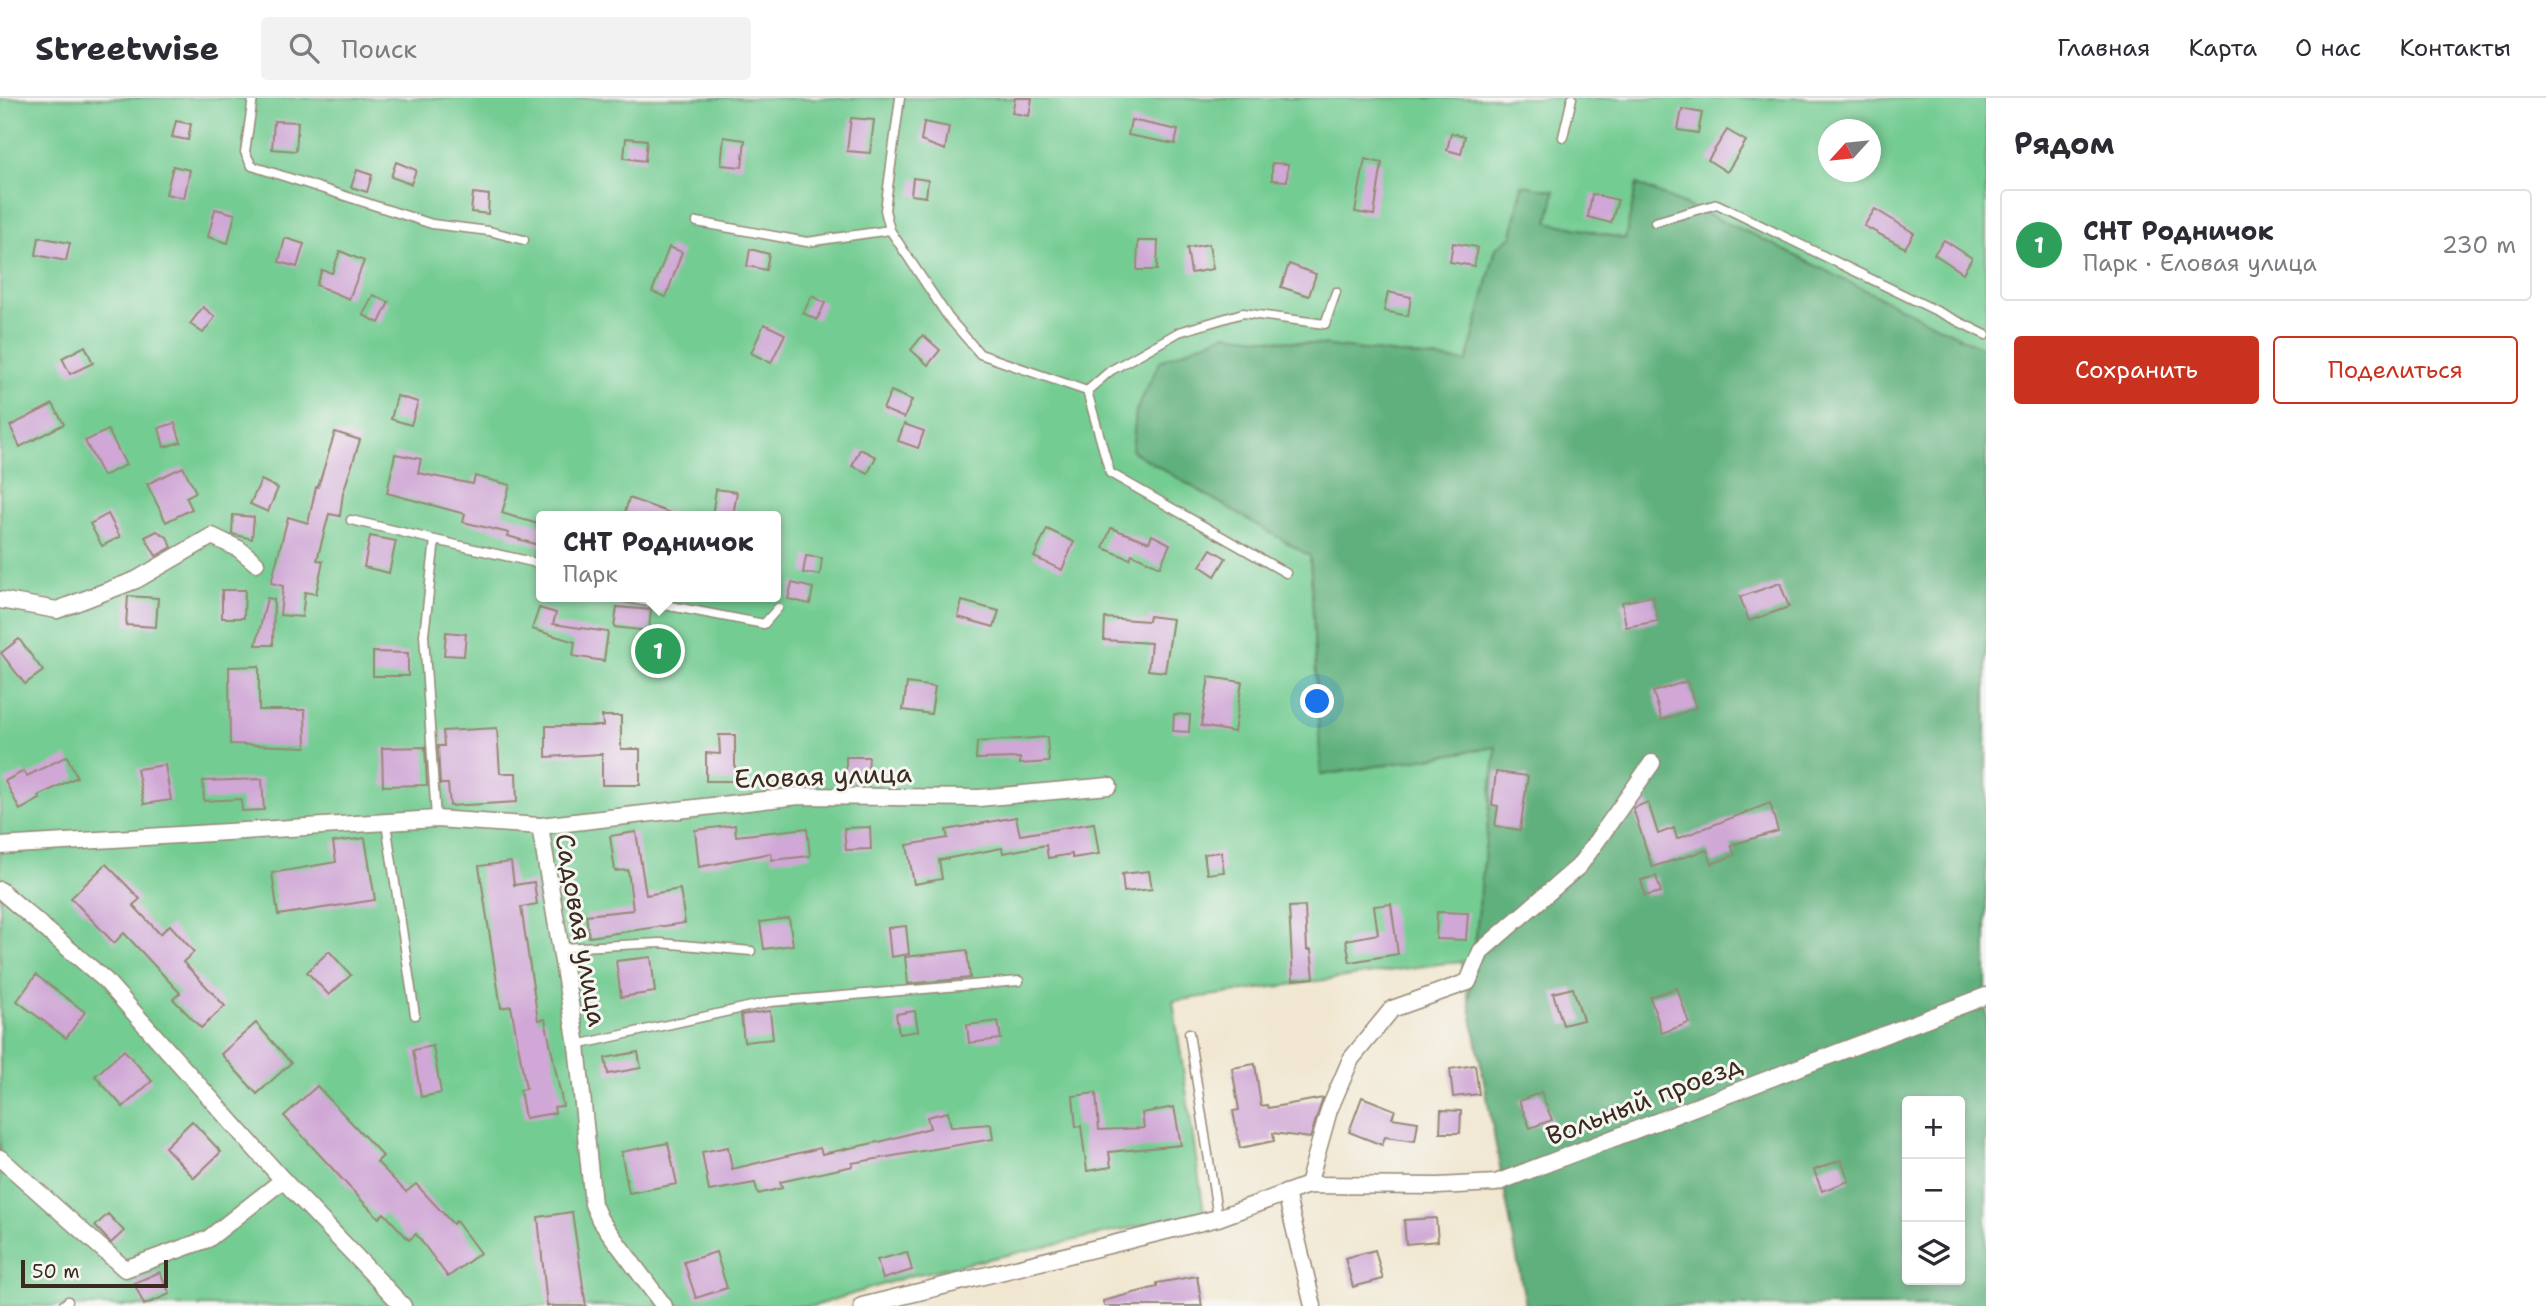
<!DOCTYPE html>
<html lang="ru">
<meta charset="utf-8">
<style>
:root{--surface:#fff;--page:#f2f2f3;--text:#2b2b33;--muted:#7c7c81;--line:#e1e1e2;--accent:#c8321e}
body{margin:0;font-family:"Shantell Sans",sans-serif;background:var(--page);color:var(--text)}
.controls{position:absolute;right:21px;bottom:21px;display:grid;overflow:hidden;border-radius:7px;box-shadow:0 4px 10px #0003}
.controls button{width:63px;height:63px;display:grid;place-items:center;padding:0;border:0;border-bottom:2px solid var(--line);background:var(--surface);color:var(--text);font:35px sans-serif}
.compass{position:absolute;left:1818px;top:21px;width:63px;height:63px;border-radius:50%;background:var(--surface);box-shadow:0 4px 10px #0003;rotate:243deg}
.scale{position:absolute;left:21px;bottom:18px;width:147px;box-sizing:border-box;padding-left:7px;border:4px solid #3b2a1e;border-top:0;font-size:19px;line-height:24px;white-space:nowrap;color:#3b2a1e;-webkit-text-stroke:5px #f6f6f2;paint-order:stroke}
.you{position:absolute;left:1318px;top:604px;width:24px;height:24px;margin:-18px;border:5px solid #fff;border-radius:50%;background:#1a73e8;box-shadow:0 0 0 10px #1a73e833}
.badge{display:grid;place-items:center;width:46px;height:46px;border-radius:50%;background:var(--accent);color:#fff;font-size:23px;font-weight:700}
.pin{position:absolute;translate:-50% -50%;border:4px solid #fff;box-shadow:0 2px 7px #0006}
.popup{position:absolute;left:536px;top:413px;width:245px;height:91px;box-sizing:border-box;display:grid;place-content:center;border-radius:7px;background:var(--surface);filter:drop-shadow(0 2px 5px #0005);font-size:23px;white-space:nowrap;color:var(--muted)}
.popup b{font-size:26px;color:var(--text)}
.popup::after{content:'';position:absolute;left:50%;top:100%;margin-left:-14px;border:14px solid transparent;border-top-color:var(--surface)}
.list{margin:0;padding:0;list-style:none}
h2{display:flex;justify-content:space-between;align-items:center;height:91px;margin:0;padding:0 28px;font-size:30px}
h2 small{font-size:23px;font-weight:400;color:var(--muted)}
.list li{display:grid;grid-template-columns:46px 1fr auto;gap:21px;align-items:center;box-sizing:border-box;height:112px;margin:0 14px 14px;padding:0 14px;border:2px solid var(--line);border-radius:7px}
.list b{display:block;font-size:26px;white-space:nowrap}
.list p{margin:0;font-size:23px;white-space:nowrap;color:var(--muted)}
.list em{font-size:23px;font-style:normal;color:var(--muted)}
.actions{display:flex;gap:14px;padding:21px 28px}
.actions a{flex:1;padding:16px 0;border:2px solid var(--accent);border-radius:7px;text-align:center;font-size:24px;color:var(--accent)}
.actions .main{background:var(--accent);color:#fff}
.icon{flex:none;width:38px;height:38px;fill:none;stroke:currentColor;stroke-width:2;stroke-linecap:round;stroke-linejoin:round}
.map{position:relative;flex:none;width:1986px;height:1208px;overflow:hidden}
header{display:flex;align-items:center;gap:42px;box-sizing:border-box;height:98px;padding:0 35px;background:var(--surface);border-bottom:2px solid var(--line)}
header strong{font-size:33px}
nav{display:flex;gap:38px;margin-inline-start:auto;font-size:24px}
.search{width:490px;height:63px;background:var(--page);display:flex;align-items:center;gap:18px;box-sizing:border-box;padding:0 24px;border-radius:7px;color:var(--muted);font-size:26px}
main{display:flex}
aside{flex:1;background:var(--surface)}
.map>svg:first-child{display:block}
.green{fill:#73cc92;stroke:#577b58;stroke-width:2;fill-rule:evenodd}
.forest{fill:#5eb07c;stroke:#4c6d4d;stroke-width:2;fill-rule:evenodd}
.building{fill:#d0a7d6}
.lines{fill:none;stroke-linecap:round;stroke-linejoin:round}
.service-casing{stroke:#968877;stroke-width:11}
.minor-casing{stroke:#968877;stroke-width:19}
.service{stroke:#fff;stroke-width:8}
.minor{stroke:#fff;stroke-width:16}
.labels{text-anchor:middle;stroke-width:6;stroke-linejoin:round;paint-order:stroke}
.street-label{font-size:26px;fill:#3b2a1e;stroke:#f6f6f2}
</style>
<header>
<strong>Streetwise</strong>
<div class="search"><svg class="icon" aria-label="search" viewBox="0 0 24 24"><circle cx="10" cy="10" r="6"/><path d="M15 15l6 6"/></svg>Поиск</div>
<nav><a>Главная</a><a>Карта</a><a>О нас</a><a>Контакты</a></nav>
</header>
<main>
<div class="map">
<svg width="1986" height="1208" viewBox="0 0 1986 1208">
<rect width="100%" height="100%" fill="#f6f6f2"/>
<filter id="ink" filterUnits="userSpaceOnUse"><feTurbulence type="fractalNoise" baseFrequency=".0143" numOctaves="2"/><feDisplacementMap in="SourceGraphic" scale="14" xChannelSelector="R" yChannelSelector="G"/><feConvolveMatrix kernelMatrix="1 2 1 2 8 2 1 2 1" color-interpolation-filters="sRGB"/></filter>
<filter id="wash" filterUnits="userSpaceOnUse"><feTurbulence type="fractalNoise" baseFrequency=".00686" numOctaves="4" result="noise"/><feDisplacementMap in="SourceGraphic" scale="28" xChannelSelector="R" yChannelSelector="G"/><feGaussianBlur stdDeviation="1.57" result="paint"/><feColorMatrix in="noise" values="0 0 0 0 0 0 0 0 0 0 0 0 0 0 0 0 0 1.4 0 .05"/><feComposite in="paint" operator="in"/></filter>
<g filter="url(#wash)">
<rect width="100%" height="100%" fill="#f1e7d0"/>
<path class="green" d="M0,0H1986V252L1758,139L1638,87L1626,141L1547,124L1522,87L1512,138L1496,150L1467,264L1225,236L1132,353L1310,458L1322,677L1496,649L1469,903L1461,863L1173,903L1204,1114L910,1178L814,1208H0ZM1828,32H1870V74H1828ZM541,418H775V499H541Z"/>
<path class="forest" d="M1637,86L1758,139L1986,252V1208H1526L1469,903L1496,649L1321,677L1310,458L1132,353L1136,313L1160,263L1225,236L1467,264L1496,150L1512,138L1523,87L1555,93L1548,124L1625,141ZM1907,1003H1960V1182H1907Z"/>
<g id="blocks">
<g class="building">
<polygon points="1015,0 1032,0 1029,18 1012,15"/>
<polygon points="1682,11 1702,15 1698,35 1678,32"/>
<polygon points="851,20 874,22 870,55 847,53"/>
<polygon points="1131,22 1178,32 1175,46 1128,37"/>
<polygon points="176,23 191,26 188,42 172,39"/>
<polygon points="274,23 298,24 296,53 272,51"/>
<polygon points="924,24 949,29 945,52 921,43"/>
<polygon points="1727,32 1746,43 1727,74 1708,62"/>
<polygon points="1451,35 1465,38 1461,56 1447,52"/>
<polygon points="724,39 745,42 742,69 721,67"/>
<polygon points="626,40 647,42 645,63 624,60"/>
<polygon points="1365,61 1382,65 1374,117 1355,114"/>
<polygon points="396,64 416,72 411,86 391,79"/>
<polygon points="1272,65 1288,66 1287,83 1272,82"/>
<polygon points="173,68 190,72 184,100 166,96"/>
<polygon points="357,72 372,77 367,94 351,89"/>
<polygon points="913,80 928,82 926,99 911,97"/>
<polygon points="473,95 489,97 488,116 471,114"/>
<polygon points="1592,96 1618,102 1611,125 1588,119"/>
<polygon points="215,111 235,116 228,145 208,139"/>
<polygon points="1875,111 1914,135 1905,150 1864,128"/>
<polygon points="39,139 70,145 66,163 36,157"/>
<polygon points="285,140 304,146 297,169 279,164"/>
<polygon points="1944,142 1972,160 1963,175 1934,156"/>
<polygon points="1138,143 1158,143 1157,172 1137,172"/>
<polygon points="1453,145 1477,149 1474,168 1450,164"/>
<polygon points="1209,146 1213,171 1191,175 1187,150"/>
<polygon points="669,149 682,154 666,199 652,194"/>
<polygon points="750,151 769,156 766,172 747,168"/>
<polygon points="340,153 364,163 349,201 316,187 322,172 332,175"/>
<polygon points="1289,166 1316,176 1309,198 1281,189"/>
<polygon points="1388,194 1411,199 1408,218 1384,213"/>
<polygon points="373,197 389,204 379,225 363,217"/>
<polygon points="812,198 825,205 817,222 803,215"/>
<polygon points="203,209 215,219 203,235 190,226"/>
<polygon points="764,226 785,236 771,265 751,255"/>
<polygon points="923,237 940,252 928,267 911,252"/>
<polygon points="85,248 93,265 70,276 62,260"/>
<polygon points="891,293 912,302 904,320 883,311"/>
<polygon points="397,298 418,304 411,327 391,321"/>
<polygon points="53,306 64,326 20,349 10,328"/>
<polygon points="175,325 181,344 164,349 159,330"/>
<polygon points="904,326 924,333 918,350 898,343"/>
<polygon points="108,332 126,367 103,378 85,343"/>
<polygon points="335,334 360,342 343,395 340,418 329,416 317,462 323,463 316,496 305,494 302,519 280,517 283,488 271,485 288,419 308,425 316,389 318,389"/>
<polygon points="860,351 876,359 868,375 852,368"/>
<polygon points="395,356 421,361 418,375 473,386 475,378 510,387 502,415 541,427 541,448 508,438 509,435 463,424 465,416 387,395"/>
<polygon points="183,369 196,394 186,399 192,411 166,424 147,386"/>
<polygon points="261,382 278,390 268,414 250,406"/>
<polygon points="716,391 737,394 733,418 712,418"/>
<polygon points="629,400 673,416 672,418 624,418"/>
<polygon points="108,416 120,439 102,448 90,426"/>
<polygon points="233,417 254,419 252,441 232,436"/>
<polygon points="1111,430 1149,444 1152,437 1170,446 1160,469 1132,456 1130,461 1103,450"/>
<polygon points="1047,431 1074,444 1062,472 1034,459"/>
<polygon points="157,433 167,439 172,449 156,458 145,439"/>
<polygon points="370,438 396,443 389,475 364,469"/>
<polygon points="1211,451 1226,460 1215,478 1200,468"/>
<polygon points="806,458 822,460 820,477 803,475"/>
<polygon points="792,485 813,490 810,506 788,501"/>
<polygon points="1780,485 1789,509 1749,523 1740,499"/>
<polygon points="222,492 245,492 244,520 222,520"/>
<polygon points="128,498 158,500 156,529 126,527"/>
<polygon points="1653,498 1658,523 1626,529 1622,504"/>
<polygon points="267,500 274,501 273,547 256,547"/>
<polygon points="962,503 999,513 994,529 958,519"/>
<polygon points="617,509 651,512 649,533 614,529"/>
<polygon points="539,510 556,515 553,526 608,534 604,563 573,558 575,544 532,531"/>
<polygon points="1149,518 1173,521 1165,574 1148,572 1151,545 1104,542 1105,520 1148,523"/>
<polygon points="446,534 466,536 464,558 444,557"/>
<polygon points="19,541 43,573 25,586 1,555"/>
<polygon points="373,554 408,555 408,578 373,578"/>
<polygon points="259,568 259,612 305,612 306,649 230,646 229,569"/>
<polygon points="1209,579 1242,584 1234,634 1201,628"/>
<polygon points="1687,583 1696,610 1662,622 1653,594"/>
<polygon points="907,585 935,589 931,616 903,612"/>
<polygon points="1174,616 1190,617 1189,634 1173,633"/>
<polygon points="602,618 621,618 621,651 640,651 640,687 602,687 602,656 546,659 546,628 603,628"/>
<polygon points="497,630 500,675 516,675 517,704 450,708 448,686 440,686 438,648 444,648 443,633"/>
<polygon points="719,637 735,637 735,683 706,683 706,655 720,656"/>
<polygon points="1047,639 1049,664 1020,666 1020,660 976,661 977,644"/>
<polygon points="425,649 427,687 383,688 382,650"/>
<polygon points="67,658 77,679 38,698 40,701 20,712 5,683 24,673 27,678"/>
<polygon points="846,659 869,659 867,682 846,683"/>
<polygon points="165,667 171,702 144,706 137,671"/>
<polygon points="1496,674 1528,678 1520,732 1495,728 1498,708 1492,707"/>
<polygon points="262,681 264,712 242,713 241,701 204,703 203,683"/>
<polygon points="1648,704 1658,736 1674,730 1677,741 1770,705 1778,733 1731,747 1735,757 1712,766 1707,752 1652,769 1633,710"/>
<polygon points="1016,719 1020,737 1094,725 1099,756 1072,760 1072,756 1048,760 1046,747 1003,755 1002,750 939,762 942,781 914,786 907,747 948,740 946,732"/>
<polygon points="735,727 736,738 807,730 810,758 772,762 771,755 699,769 695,732"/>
<polygon points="870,729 871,751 846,752 844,730"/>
<polygon points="636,734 646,797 680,791 685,825 589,839 586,817 633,812 628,772 615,773 610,738"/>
<polygon points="365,740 375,802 278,817 272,775 336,764 333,744"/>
<polygon points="1221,754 1224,774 1207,776 1204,756"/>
<polygon points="511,764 514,787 534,784 537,806 521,809 538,922 545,921 563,1008 554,1009 555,1015 525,1020 520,992 526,991 511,908 501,910 479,768"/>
<polygon points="106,766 140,801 133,807 160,836 170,827 194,854 183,864 225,908 201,930 173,901 180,895 124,835 114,845 71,800"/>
<polygon points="1149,773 1152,791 1124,794 1122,776"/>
<polygon points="1656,778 1661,794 1645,798 1641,782"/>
<polygon points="1391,806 1398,856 1350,864 1346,842 1378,836 1374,808"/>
<polygon points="1305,808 1307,852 1311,852 1314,880 1293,882 1289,809"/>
<polygon points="1437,814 1468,815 1466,842 1436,841"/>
<polygon points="789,820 793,847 764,851 760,824"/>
<polygon points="906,828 909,856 891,859 888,830"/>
<polygon points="967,852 970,880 908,886 905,859"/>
<polygon points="329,853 351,877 329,897 307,874"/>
<polygon points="651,859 655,894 621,899 616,863"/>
<polygon points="36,877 85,914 66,940 17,903"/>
<polygon points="1573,890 1583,922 1563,927 1553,895"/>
<polygon points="1677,890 1689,925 1662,935 1650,899"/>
<polygon points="770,913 773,941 744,944 741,917"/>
<polygon points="915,913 918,933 899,936 896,916"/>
<polygon points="998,923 1001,941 969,945 967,927"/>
<polygon points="256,925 291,965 257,996 221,956"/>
<polygon points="433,948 441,995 421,999 413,952"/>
<polygon points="124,952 152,983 123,1009 95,978"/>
<polygon points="638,954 641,970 608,976 605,960"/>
<polygon points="1255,966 1261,1008 1267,1007 1268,1010 1323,1000 1310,1040 1273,1035 1274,1043 1240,1050 1233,1013 1239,1012 1232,970"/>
<polygon points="1475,967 1479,996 1453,999 1450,971"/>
<polygon points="317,988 383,1058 377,1064 406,1094 416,1086 453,1126 456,1123 480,1155 448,1179 416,1136 409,1142 384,1115 379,1120 364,1105 284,1018"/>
<polygon points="1541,994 1552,1022 1530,1030 1519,1003"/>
<polygon points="1096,995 1099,1032 1144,1030 1142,1015 1174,1009 1181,1047 1109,1054 1111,1069 1087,1073 1081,1028 1076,1029 1073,998"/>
<polygon points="1362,999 1395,1012 1392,1020 1418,1024 1415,1043 1385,1039 1382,1047 1349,1034"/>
<polygon points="1441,1012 1461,1013 1460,1035 1440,1035"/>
<polygon points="948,1014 951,1029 991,1026 993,1041 852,1065 853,1068 780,1084 782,1090 758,1096 755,1085 709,1093 702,1054 728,1049 732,1071 820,1050 822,1056 883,1043 930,1030 927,1019"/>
<polygon points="192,1023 221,1054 194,1080 165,1049"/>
<polygon points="668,1045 677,1086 629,1095 621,1054"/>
<polygon points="1841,1062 1849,1083 1822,1093 1814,1072"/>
<polygon points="572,1114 586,1208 547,1208 538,1119"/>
<polygon points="108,1116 124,1133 111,1145 95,1128"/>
<polygon points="1436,1120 1438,1143 1406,1146 1404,1122"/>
<polygon points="1375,1152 1383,1181 1353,1189 1345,1160"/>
<polygon points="716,1154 727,1190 696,1200 684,1164"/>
<polygon points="907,1154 912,1172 883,1181 877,1162"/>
<polygon points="160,1174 170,1196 144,1207 134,1185"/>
<polygon points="1197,1178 1202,1208 1104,1208 1103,1203 1157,1189 1157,1185"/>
</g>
</g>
</g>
<g filter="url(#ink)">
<use href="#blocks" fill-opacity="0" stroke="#968877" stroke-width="2"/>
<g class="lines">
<g class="service-casing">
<g id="service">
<polyline points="253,0 245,54 252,68 432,126 489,133 524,142"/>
<polyline points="900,0 885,112 890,132 948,219 980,256 1087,293 1110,375 1286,475"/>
<polyline points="1563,39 1572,0"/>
<polyline points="697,124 807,144 890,132"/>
<polyline points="1655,124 1717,106 1986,237"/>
<polyline points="1087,293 1110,273 1179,234 1243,215 1325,226 1336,194"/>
<polyline points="351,422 435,442 424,537 436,721"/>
<polyline points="435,442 541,466"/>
<polyline points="623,499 764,526 778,510"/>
<polyline points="386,725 415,917"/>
<polyline points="561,850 660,845 751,853"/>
<polyline points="1189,935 1218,1120"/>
<polyline points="577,947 770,904 1019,883"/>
<polyline points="62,1208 68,1203"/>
</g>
</g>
<g class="minor-casing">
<g id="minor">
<polyline points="0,502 57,512 136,482 212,438 239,451 256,465"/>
<polyline points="540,728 799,698 979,700 1109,688"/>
<polyline points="0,748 436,721 540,728 577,947 593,1106 600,1122 664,1208"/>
<polyline points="0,792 105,882 283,1082 403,1208"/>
<polyline points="0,1060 125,1171 208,1141 283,1082"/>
<polyline points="1308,1087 1329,1012 1351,961 1392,911 1468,884 1481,853 1579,768 1652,665"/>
<polyline points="1286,1095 1313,1208"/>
<polyline points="862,1208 1218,1120 1308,1087 1438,1088 1496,1085 1986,898"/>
</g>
</g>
<use href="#service" class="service"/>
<use href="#minor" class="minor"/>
</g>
</g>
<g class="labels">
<g class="street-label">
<text transform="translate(823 678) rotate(-2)" y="9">Еловая улица</text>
<text transform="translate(581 832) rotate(80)" y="9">Садовая улица</text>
<text transform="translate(1644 1002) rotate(-21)" y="9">Вольный проезд</text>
</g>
</g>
</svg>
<div class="controls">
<button>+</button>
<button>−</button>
<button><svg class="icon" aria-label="layers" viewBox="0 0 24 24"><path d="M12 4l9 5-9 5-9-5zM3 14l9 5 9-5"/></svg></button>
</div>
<svg class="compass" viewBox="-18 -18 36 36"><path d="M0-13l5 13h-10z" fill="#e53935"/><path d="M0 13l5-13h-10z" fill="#7c7c81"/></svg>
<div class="scale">50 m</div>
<div class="you"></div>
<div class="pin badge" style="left:658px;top:553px;background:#2e9e5b">1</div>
<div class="popup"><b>СНТ Родничок</b>Парк</div>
</div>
<aside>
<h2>Рядом<small></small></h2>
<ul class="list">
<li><span class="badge" style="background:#2e9e5b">1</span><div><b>СНТ Родничок</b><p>Парк · Еловая улица</p></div><em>230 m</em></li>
</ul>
<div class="actions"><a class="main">Сохранить</a><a>Поделиться</a></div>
</aside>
</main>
